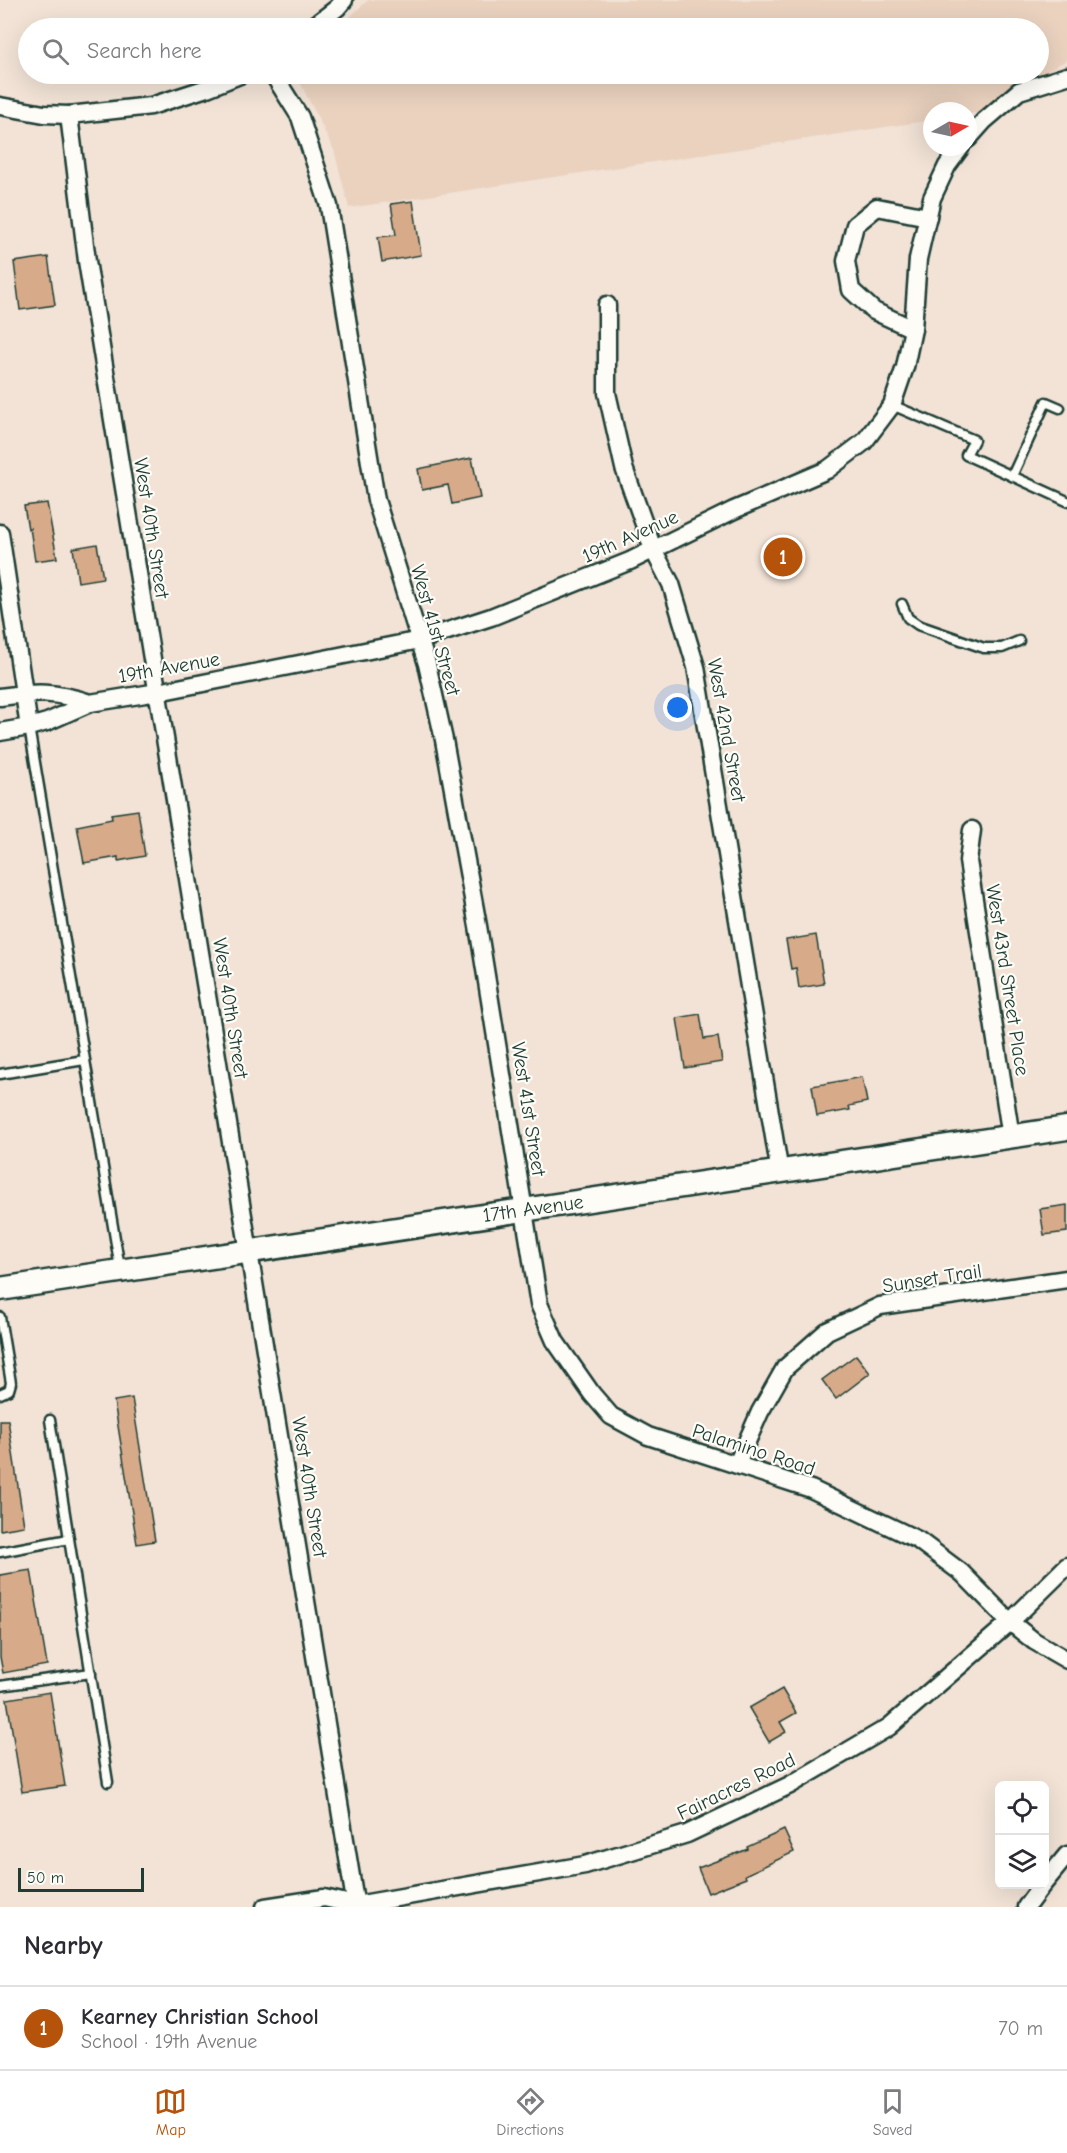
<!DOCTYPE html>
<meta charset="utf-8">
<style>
:root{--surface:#fff;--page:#f2f2f3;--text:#2b2b33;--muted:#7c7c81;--line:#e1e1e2;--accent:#b45309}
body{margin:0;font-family:"Comic Neue",sans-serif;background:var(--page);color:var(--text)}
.controls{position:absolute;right:18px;bottom:18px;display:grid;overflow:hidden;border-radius:9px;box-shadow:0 6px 24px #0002}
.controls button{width:54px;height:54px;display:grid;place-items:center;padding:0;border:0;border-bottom:2px solid var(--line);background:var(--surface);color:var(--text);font:30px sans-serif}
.compass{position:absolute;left:923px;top:102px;width:54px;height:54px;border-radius:50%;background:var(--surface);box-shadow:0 6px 24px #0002;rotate:81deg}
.scale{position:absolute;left:18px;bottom:15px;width:126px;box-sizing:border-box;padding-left:6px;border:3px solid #1f3d34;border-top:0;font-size:16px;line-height:21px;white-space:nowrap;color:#1f3d34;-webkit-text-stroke:4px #fdfcf7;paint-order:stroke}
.you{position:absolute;left:678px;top:708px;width:21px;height:21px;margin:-15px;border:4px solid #fff;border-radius:50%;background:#1a73e8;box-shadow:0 0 0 9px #1a73e833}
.badge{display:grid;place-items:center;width:39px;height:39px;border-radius:50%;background:var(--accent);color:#fff;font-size:20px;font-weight:700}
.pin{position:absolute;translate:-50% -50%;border:3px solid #fff;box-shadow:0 2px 6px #0006}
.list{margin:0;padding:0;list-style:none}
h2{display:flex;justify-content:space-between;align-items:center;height:78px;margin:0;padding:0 24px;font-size:26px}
h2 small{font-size:20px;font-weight:400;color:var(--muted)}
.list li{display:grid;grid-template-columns:39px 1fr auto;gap:18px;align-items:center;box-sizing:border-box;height:84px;padding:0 24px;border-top:2px solid var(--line)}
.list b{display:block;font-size:22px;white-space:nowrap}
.list p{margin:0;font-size:20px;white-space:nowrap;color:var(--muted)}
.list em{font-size:20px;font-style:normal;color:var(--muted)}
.icon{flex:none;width:33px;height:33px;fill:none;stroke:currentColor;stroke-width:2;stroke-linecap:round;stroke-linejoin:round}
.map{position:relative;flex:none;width:1067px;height:1907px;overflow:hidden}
.search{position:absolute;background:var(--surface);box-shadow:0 6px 24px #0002;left:18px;right:18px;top:18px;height:66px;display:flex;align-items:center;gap:15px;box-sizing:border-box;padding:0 21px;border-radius:33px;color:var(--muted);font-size:22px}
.sheet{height:162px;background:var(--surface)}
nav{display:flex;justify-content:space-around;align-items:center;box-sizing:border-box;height:84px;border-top:2px solid var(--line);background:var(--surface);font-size:16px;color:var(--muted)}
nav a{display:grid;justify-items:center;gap:3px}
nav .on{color:var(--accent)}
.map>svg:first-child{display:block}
.built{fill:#ead2bf}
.building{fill:#d7aa89;stroke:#1f3d34;stroke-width:1.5}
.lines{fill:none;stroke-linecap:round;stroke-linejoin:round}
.lane-casing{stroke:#1f3d34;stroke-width:13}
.street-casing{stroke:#1f3d34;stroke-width:21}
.secondary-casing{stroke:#1f3d34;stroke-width:27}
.lane{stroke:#fdfcf7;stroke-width:8}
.street{stroke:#fdfcf7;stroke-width:16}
.secondary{stroke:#fdfcf7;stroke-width:22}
.labels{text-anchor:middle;stroke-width:4.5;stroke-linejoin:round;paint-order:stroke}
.street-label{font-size:20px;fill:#1f3d34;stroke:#fdfcf7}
</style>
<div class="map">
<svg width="1067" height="1907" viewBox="0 0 1067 1907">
<rect width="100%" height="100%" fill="#f2e3d6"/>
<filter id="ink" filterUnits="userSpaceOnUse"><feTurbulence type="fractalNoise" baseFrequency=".0167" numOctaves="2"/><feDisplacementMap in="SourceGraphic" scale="12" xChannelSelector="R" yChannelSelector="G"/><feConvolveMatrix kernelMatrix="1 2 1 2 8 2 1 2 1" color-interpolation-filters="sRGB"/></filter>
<g filter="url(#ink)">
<polygon class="built" points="368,0 1067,0 1067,60 1015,88 983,112 968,114 968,111 932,111 932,120 349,208 334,150 296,74 1038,74 1038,28 338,28"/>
<g class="building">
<polygon points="413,201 421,255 382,262 378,237 396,235 391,204"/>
<polygon points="48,257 55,305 20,310 14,262"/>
<polygon points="472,458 480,498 452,504 448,485 422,490 418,469"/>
<polygon points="47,503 57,558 35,561 30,528 28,529 24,506"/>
<polygon points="97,544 103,578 78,582 73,548"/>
<polygon points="138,810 145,856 118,861 118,857 84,863 77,826 112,819 111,814"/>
<polygon points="816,935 824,984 799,988 796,968 791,969 786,940"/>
<polygon points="700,1014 704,1039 718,1037 722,1062 685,1068 677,1018"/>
<polygon points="862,1077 867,1102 849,1106 850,1110 817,1116 812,1086"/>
<polygon points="1067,1205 1067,1232 1044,1235 1040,1209"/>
<polygon points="856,1355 870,1373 836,1399 822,1380"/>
<polygon points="132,1398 155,1541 137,1544 114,1401"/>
<polygon points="0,1420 8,1420 24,1526 0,1530"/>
<polygon points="31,1570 47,1665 3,1673 0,1657 0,1575"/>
<polygon points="782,1689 796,1713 780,1722 786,1732 769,1742 749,1708"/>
<polygon points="50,1692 65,1786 22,1792 7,1699"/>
<polygon points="784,1830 794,1852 745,1875 746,1878 708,1893 698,1868 748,1849 747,1847"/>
</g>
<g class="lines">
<g class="lane-casing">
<g id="lane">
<polyline points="892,405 974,440 966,455 1067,501"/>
<polyline points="1012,476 1046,402 1060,408"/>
<polyline points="902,604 908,618 918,625 984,648 1002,648 1019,641"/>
<polyline points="29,727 120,1268"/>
<polyline points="0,1074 84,1060"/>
<polyline points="0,1317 11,1383 9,1390 0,1394"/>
<polyline points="50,1420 108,1782"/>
<polyline points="0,1552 69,1539"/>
<polyline points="0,1686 91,1673"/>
</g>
</g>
<g class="street-casing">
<g id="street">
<polyline points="311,28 337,8 344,0"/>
<polyline points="273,74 300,117 329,206 376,500 427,664 444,740 478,926 539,1304 555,1341 592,1394 611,1416 648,1436 811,1489 918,1540 962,1573 1010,1622 1034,1641 1067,1660"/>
<polyline points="0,106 44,114 69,115 151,106 207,88 242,74"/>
<polyline points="69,115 87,261 356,1907"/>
<polyline points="968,139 984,121 1019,91 1067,76"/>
<polyline points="607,305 607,393 624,468 653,549 671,584 696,667 780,1173"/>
<polyline points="913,329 874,311 851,290 846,261 855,225 877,207 928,217"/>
<polyline points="0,533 29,727"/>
<path d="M0,697C36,692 55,691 90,703"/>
<polyline points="0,732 29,727 47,722 90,703 158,692 420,640 491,617 630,561 734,510 827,470 864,442 892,405 905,367 913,329 918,259 932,198 947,166 961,147"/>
<polyline points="972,830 968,861 1011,1137"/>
<polyline points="737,1464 760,1412 785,1368 827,1331 880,1306 1067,1279"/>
<polyline points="1044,1883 1067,1855"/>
<polyline points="265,1907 324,1898 356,1905"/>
<polyline points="351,1907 356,1905 585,1865 687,1834 790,1785 889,1727 1010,1622 1067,1566"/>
<polyline points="1026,1907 1043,1884"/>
</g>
</g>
<g class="secondary-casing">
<path id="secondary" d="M0,1289C355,1234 711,1183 1067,1128"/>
</g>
<use href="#lane" class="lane"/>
<use href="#street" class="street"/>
<use href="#secondary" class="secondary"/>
</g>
</g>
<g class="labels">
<g class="street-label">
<text transform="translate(152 528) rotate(81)" y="7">West 40th Street</text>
<text transform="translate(630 536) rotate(-24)" y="7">19th Avenue</text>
<text transform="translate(436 630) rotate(74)" y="7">West 41st Street</text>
<text transform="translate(169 667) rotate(-10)" y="7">19th Avenue</text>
<text transform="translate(727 730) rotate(80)" y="7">West 42nd Street</text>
<text transform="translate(1008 980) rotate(81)" y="7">West 43rd Street Place</text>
<text transform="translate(231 1008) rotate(81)" y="7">West 40th Street</text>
<text transform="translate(529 1109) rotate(81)" y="7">West 41st Street</text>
<text transform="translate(533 1208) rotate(-8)" y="7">17th Avenue</text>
<text transform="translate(932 1278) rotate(-9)" y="7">Sunset Trail</text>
<text transform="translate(754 1449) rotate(18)" y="7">Palamino Road</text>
<text transform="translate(310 1487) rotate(81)" y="7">West 40th Street</text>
<text transform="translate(736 1786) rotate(-26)" y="7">Fairacres Road</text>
</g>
</g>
</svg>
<div class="controls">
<button><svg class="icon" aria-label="locate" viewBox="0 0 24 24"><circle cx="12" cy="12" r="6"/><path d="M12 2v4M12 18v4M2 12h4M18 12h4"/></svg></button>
<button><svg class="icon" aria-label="layers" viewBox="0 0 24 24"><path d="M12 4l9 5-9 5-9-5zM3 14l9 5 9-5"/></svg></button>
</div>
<svg class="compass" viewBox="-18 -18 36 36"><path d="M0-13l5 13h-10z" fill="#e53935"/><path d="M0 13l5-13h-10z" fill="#7c7c81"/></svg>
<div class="scale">50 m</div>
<div class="you"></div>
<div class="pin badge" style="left:783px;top:557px">1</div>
<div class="search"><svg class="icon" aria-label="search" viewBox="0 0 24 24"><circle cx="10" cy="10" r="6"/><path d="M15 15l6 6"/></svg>Search here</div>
</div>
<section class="sheet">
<h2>Nearby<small></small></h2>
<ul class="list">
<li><span class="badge">1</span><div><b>Kearney Christian School</b><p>School · 19th Avenue</p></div><em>70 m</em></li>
</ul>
</section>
<nav>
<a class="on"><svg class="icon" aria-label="map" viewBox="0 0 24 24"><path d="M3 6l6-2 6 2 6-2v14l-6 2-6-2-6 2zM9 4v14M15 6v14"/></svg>Map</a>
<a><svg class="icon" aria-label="directions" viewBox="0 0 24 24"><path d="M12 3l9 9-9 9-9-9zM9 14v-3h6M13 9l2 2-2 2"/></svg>Directions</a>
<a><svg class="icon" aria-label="saved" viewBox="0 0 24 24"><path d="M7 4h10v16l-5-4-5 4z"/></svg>Saved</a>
</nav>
